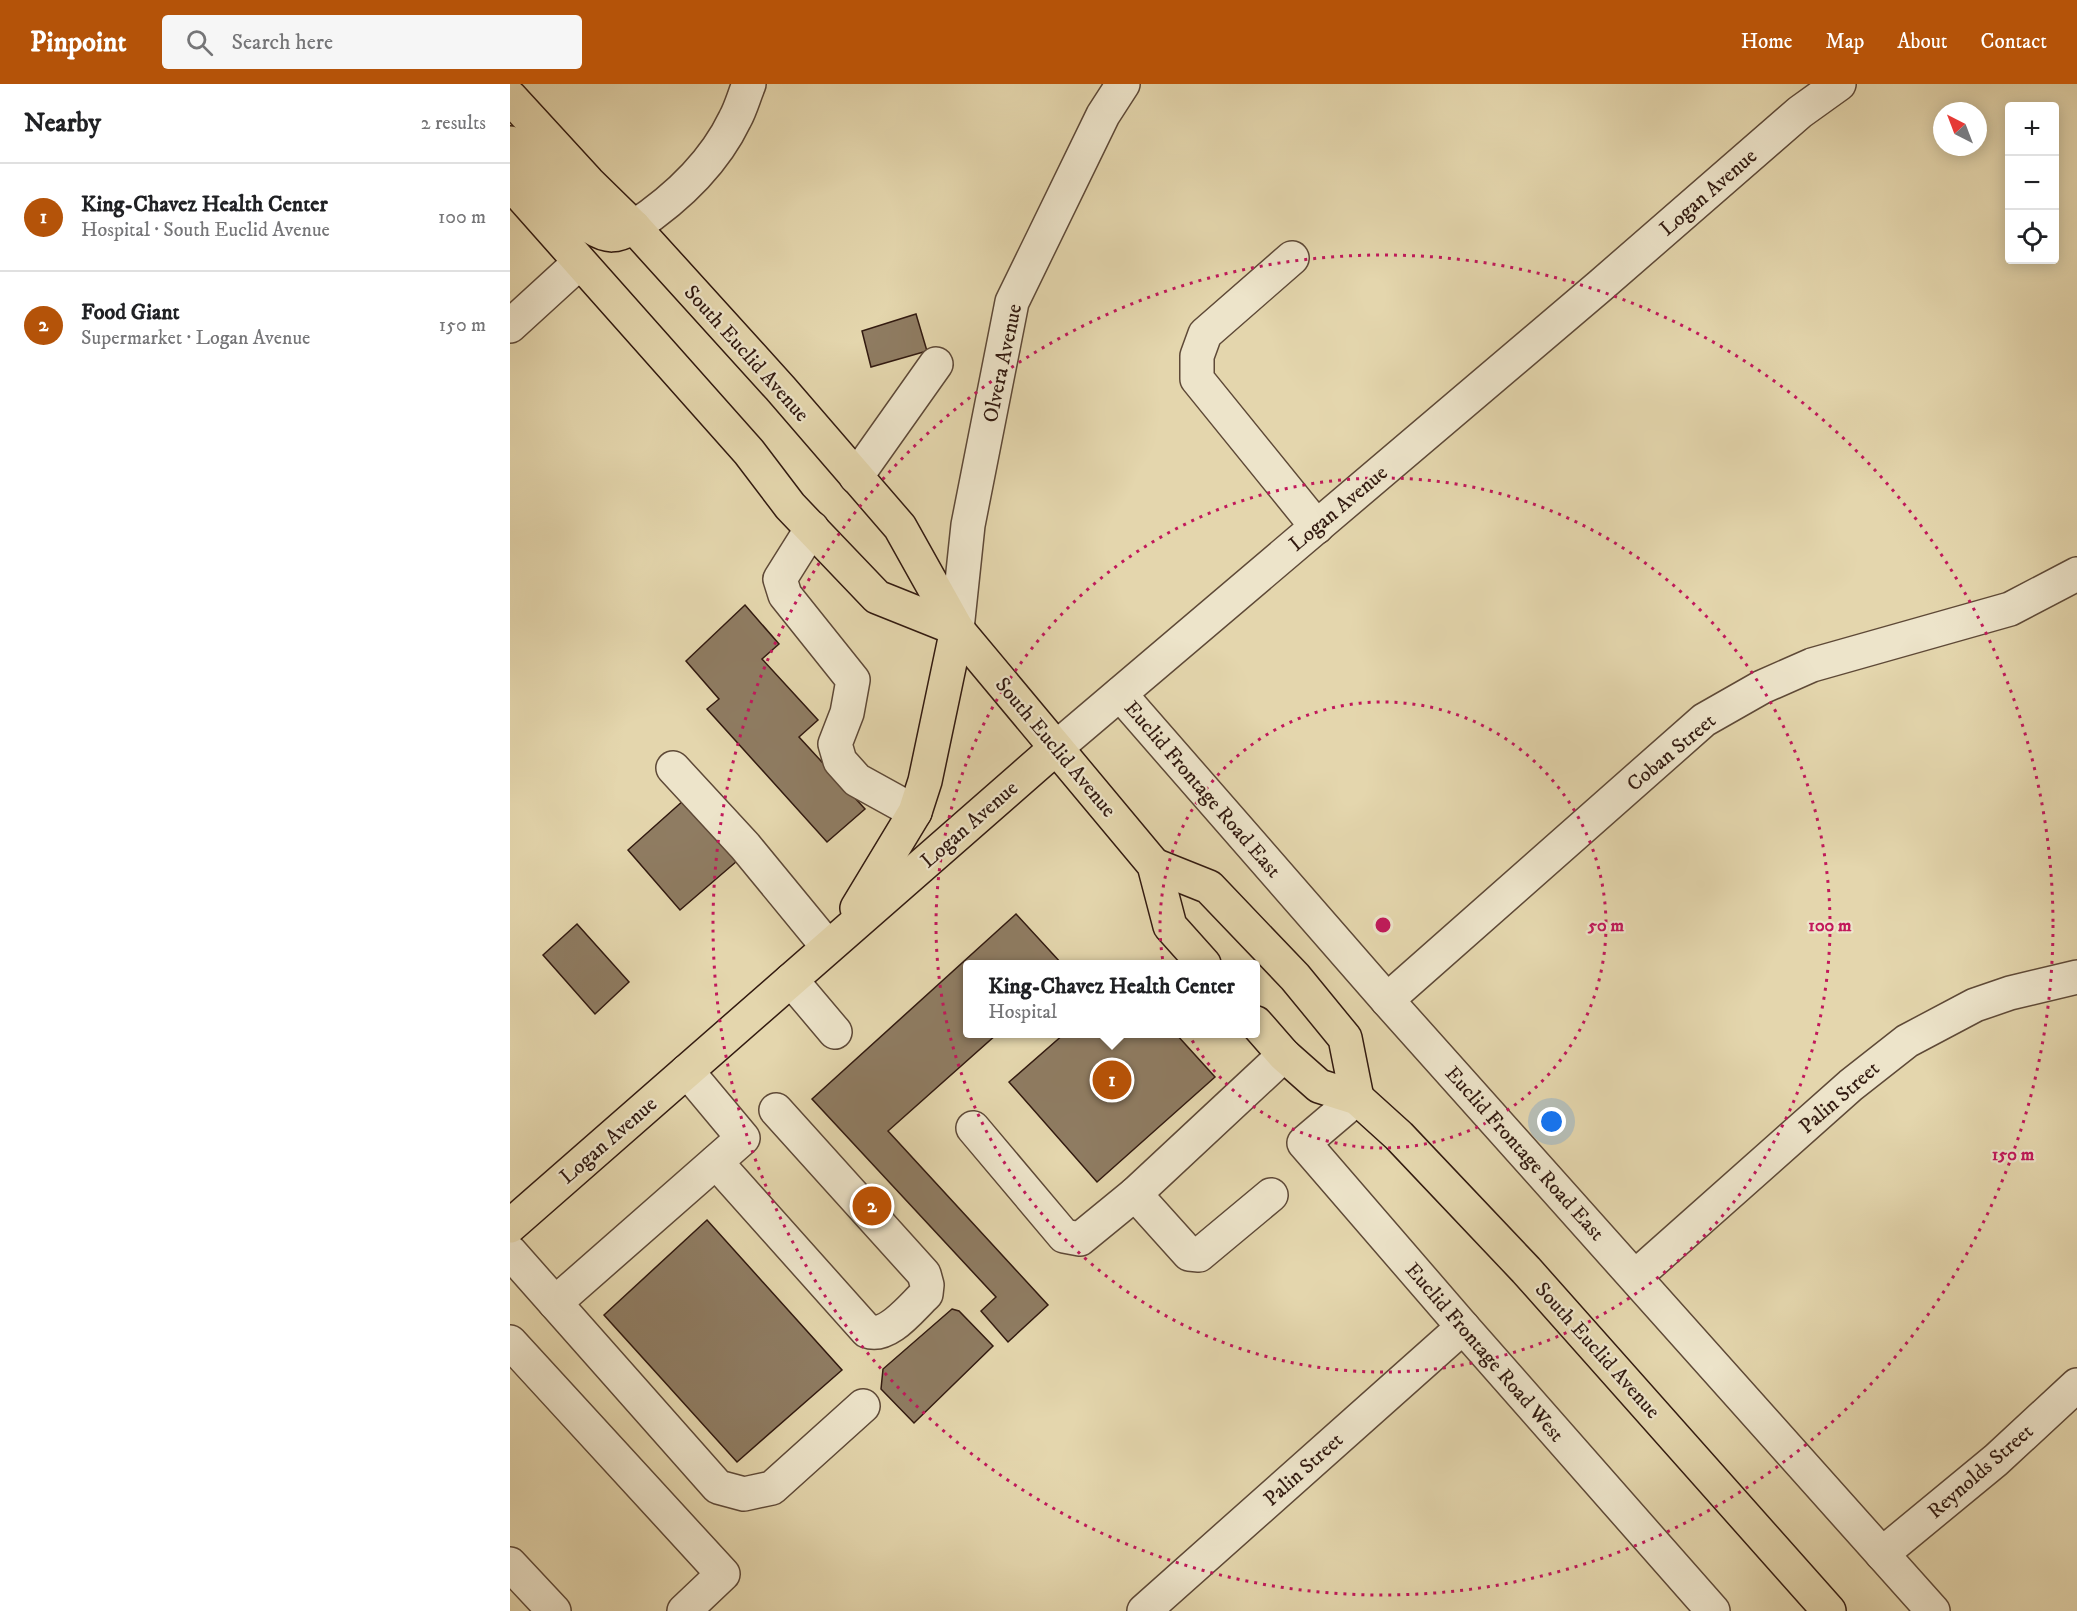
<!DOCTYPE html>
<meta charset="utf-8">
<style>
:root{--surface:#fff;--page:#f6f6f6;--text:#202124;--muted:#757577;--line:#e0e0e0;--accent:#b45309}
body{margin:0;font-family:"IM FELL DW Pica",serif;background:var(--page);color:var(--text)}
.controls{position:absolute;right:18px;top:18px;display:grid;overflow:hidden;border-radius:6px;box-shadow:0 3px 15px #0003}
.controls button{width:54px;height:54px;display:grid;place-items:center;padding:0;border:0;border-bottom:2px solid var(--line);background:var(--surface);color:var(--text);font:30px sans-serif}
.compass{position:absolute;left:1423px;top:18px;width:54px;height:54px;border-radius:50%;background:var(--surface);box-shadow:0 3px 15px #0003;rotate:318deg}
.you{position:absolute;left:1042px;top:1038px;width:21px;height:21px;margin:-15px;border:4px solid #fff;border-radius:50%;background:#1a73e8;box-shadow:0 0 0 9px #1a73e833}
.badge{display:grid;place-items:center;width:39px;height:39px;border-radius:50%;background:var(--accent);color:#fff;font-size:20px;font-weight:700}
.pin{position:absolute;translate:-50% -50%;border:3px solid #fff;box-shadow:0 2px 6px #0006}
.popup{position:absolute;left:453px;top:876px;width:297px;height:78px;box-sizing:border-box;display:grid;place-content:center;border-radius:6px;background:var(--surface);filter:drop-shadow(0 2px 4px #0005);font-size:20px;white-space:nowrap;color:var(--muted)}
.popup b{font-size:22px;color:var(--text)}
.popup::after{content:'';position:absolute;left:50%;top:100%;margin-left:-12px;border:12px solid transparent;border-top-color:var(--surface)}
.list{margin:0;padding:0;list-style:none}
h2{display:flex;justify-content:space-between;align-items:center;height:78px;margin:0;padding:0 24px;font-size:26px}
h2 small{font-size:20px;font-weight:400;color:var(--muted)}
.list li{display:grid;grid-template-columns:39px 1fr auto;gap:18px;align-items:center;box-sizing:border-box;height:108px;padding:0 24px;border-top:2px solid var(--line)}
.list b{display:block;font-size:22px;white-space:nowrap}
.list p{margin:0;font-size:20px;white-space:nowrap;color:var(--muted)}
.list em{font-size:20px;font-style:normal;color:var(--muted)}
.icon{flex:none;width:33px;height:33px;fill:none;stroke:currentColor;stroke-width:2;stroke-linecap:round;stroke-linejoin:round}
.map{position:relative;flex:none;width:1567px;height:1527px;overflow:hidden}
header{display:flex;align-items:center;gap:36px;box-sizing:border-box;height:84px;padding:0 30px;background:var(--accent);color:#fff}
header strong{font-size:28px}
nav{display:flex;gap:33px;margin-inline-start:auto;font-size:21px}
.search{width:420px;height:54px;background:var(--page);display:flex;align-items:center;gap:15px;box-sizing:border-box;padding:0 21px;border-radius:6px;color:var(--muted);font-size:22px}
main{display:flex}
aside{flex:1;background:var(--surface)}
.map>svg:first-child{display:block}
.building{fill:#8f7c62;stroke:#321a10;stroke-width:1.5}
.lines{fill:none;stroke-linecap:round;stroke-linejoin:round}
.minor-casing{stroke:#5e4937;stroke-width:36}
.major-casing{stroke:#321a10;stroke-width:36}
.minor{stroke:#ede4ca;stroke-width:33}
.major{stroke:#e4d6ad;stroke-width:33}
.ring{fill:none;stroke:#c2185b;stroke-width:3;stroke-dasharray:3 6}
.labels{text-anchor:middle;stroke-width:4.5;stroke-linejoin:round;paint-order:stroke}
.street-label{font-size:21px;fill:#321a10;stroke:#ede4ca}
.centre{fill:#c2185b;stroke:#ede4ca;stroke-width:3}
.ring-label{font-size:18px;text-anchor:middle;font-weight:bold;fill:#c2185b;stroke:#ede4ca;stroke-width:4.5;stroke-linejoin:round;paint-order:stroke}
</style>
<header>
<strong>Pinpoint</strong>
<div class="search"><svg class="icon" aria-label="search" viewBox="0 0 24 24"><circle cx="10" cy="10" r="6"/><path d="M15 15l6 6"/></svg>Search here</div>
<nav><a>Home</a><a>Map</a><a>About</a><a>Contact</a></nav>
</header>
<main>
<aside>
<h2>Nearby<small>2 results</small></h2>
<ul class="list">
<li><span class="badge">1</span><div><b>King-Chavez Health Center</b><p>Hospital · South Euclid Avenue</p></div><em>100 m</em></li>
<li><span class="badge">2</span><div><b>Food Giant</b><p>Supermarket · Logan Avenue</p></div><em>150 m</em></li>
</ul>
</aside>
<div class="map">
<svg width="1567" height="1527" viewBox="0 0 1567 1527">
<rect width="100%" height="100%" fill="#e4d6ad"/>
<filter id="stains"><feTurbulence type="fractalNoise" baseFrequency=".00333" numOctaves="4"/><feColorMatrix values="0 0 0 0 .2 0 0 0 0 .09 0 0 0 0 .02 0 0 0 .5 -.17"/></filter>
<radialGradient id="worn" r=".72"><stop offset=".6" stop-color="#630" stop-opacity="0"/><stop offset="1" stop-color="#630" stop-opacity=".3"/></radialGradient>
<g class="building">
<polygon points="406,230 417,267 361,283 352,247"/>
<polygon points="235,521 269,560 252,575 308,636 289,653 355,725 317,758 197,625 209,615 176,577"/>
<polygon points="174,716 227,777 170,826 118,766"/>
<polygon points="506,830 552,880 458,880 458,950 487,950 378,1047 538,1221 498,1258 471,1227 486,1213 302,1015"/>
<polygon points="67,840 119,898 85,930 33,871"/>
<polygon points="554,950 666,950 705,993 587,1098 499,998"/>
<polygon points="197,1136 332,1286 227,1378 94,1231"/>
<polygon points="442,1225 449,1227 483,1262 404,1339 371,1305 373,1285"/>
</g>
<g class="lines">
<g class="minor-casing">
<g id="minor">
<path d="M124,143C166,115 203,81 225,35C231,24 234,12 239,0"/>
<polyline points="782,174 695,250 687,272 687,295 807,443"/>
<polyline points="0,242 69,179"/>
<polyline points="346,393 426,280"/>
<polyline points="302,444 270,495 275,511 343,596 337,629 325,660 330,677 347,696 405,728"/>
<polyline points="447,545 458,441 502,218 593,31 613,0"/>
<polyline points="610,610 877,916 1423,1527"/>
<polyline points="546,664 1090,202 1290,28 1329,0"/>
<polyline points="163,684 235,762 318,863"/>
<polyline points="281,896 325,948"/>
<polyline points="877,916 1194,636 1252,603 1302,581 1500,525 1567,490"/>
<polyline points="847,1014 794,1059 953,1243 1203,1527"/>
<polyline points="463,1044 554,1152 570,1155 625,1110 774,971"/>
<path d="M206,1078L357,1247C378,1255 401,1224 416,1210L417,1201L414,1190L266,1026"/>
<polyline points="625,1110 679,1170 689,1171 761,1111"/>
<polyline points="0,1168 208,1403 234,1410 262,1404 353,1322"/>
<polyline points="1126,1192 1341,1001 1397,957 1465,921 1500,909 1567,893"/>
<polyline points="45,1219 233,1054 177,987"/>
<polyline points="0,1258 213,1490 174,1527"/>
<polyline points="1372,1470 1486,1376 1567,1301"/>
<polyline points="0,1480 44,1527"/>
<polyline points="634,1527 953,1243"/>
</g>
</g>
<g class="major-casing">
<g id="major">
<polyline points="0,13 78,98 124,143 270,304 390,443 447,545 644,781 660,842 694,880"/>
<path d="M0,59L81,143C98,154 106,153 124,143"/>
<polyline points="0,99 239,368 280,422 367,513 447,545"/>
<polyline points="644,781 699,803 785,893 835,954 847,1014"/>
<polyline points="347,824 405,728 415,697 447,545"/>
<polyline points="746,939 774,971 809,1002 847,1014 889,1052 1016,1186 1319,1527"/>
<polyline points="0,1142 546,664"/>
</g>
</g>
<use href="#minor" class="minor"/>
<use href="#major" class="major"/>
</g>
<g class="ring">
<circle cx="873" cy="841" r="223"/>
<circle cx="873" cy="841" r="447"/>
<circle cx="873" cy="841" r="670"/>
</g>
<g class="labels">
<g class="street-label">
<text transform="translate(1198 108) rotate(-41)" y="7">Logan Avenue</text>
<text transform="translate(237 269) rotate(48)" y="7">South Euclid Avenue</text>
<text transform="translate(492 279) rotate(-78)" y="7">Olvera Avenue</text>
<text transform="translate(828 424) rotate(-40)" y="7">Logan Avenue</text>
<text transform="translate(546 663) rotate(50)" y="7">South Euclid Avenue</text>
<text transform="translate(1161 668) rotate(-40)" y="7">Coban Street</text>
<text transform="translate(693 705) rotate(49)" y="7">Euclid Frontage Road East</text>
<text transform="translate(459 740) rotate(-41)" y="7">Logan Avenue</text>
<text transform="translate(1329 1013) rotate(-41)" y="7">Palin Street</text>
<text transform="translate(98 1056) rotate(-41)" y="7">Logan Avenue</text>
<text transform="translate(1015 1069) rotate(48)" y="7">Euclid Frontage Road East</text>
<text transform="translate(1088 1266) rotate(48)" y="7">South Euclid Avenue</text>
<text transform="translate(975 1268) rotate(49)" y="7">Euclid Frontage Road West</text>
<text transform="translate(793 1385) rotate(-42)" y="7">Palin Street</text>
<text transform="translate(1470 1387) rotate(-41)" y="7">Reynolds Street</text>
</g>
</g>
<circle cx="873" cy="841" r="9" class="centre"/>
<g class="ring-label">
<text x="1096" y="847">50 m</text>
<text x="1320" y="847">100 m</text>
<text x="1503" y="1076">150 m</text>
</g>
<rect width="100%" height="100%" filter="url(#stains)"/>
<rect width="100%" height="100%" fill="url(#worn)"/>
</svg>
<div class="controls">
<button>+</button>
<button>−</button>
<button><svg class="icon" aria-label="locate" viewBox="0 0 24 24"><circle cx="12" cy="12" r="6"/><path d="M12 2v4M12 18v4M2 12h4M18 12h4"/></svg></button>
</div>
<svg class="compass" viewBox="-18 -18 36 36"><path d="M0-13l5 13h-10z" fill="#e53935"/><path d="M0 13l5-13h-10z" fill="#757577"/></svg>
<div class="you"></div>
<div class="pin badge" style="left:602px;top:996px">1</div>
<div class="popup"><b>King-Chavez Health Center</b>Hospital</div>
<div class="pin badge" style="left:362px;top:1122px">2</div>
</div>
</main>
